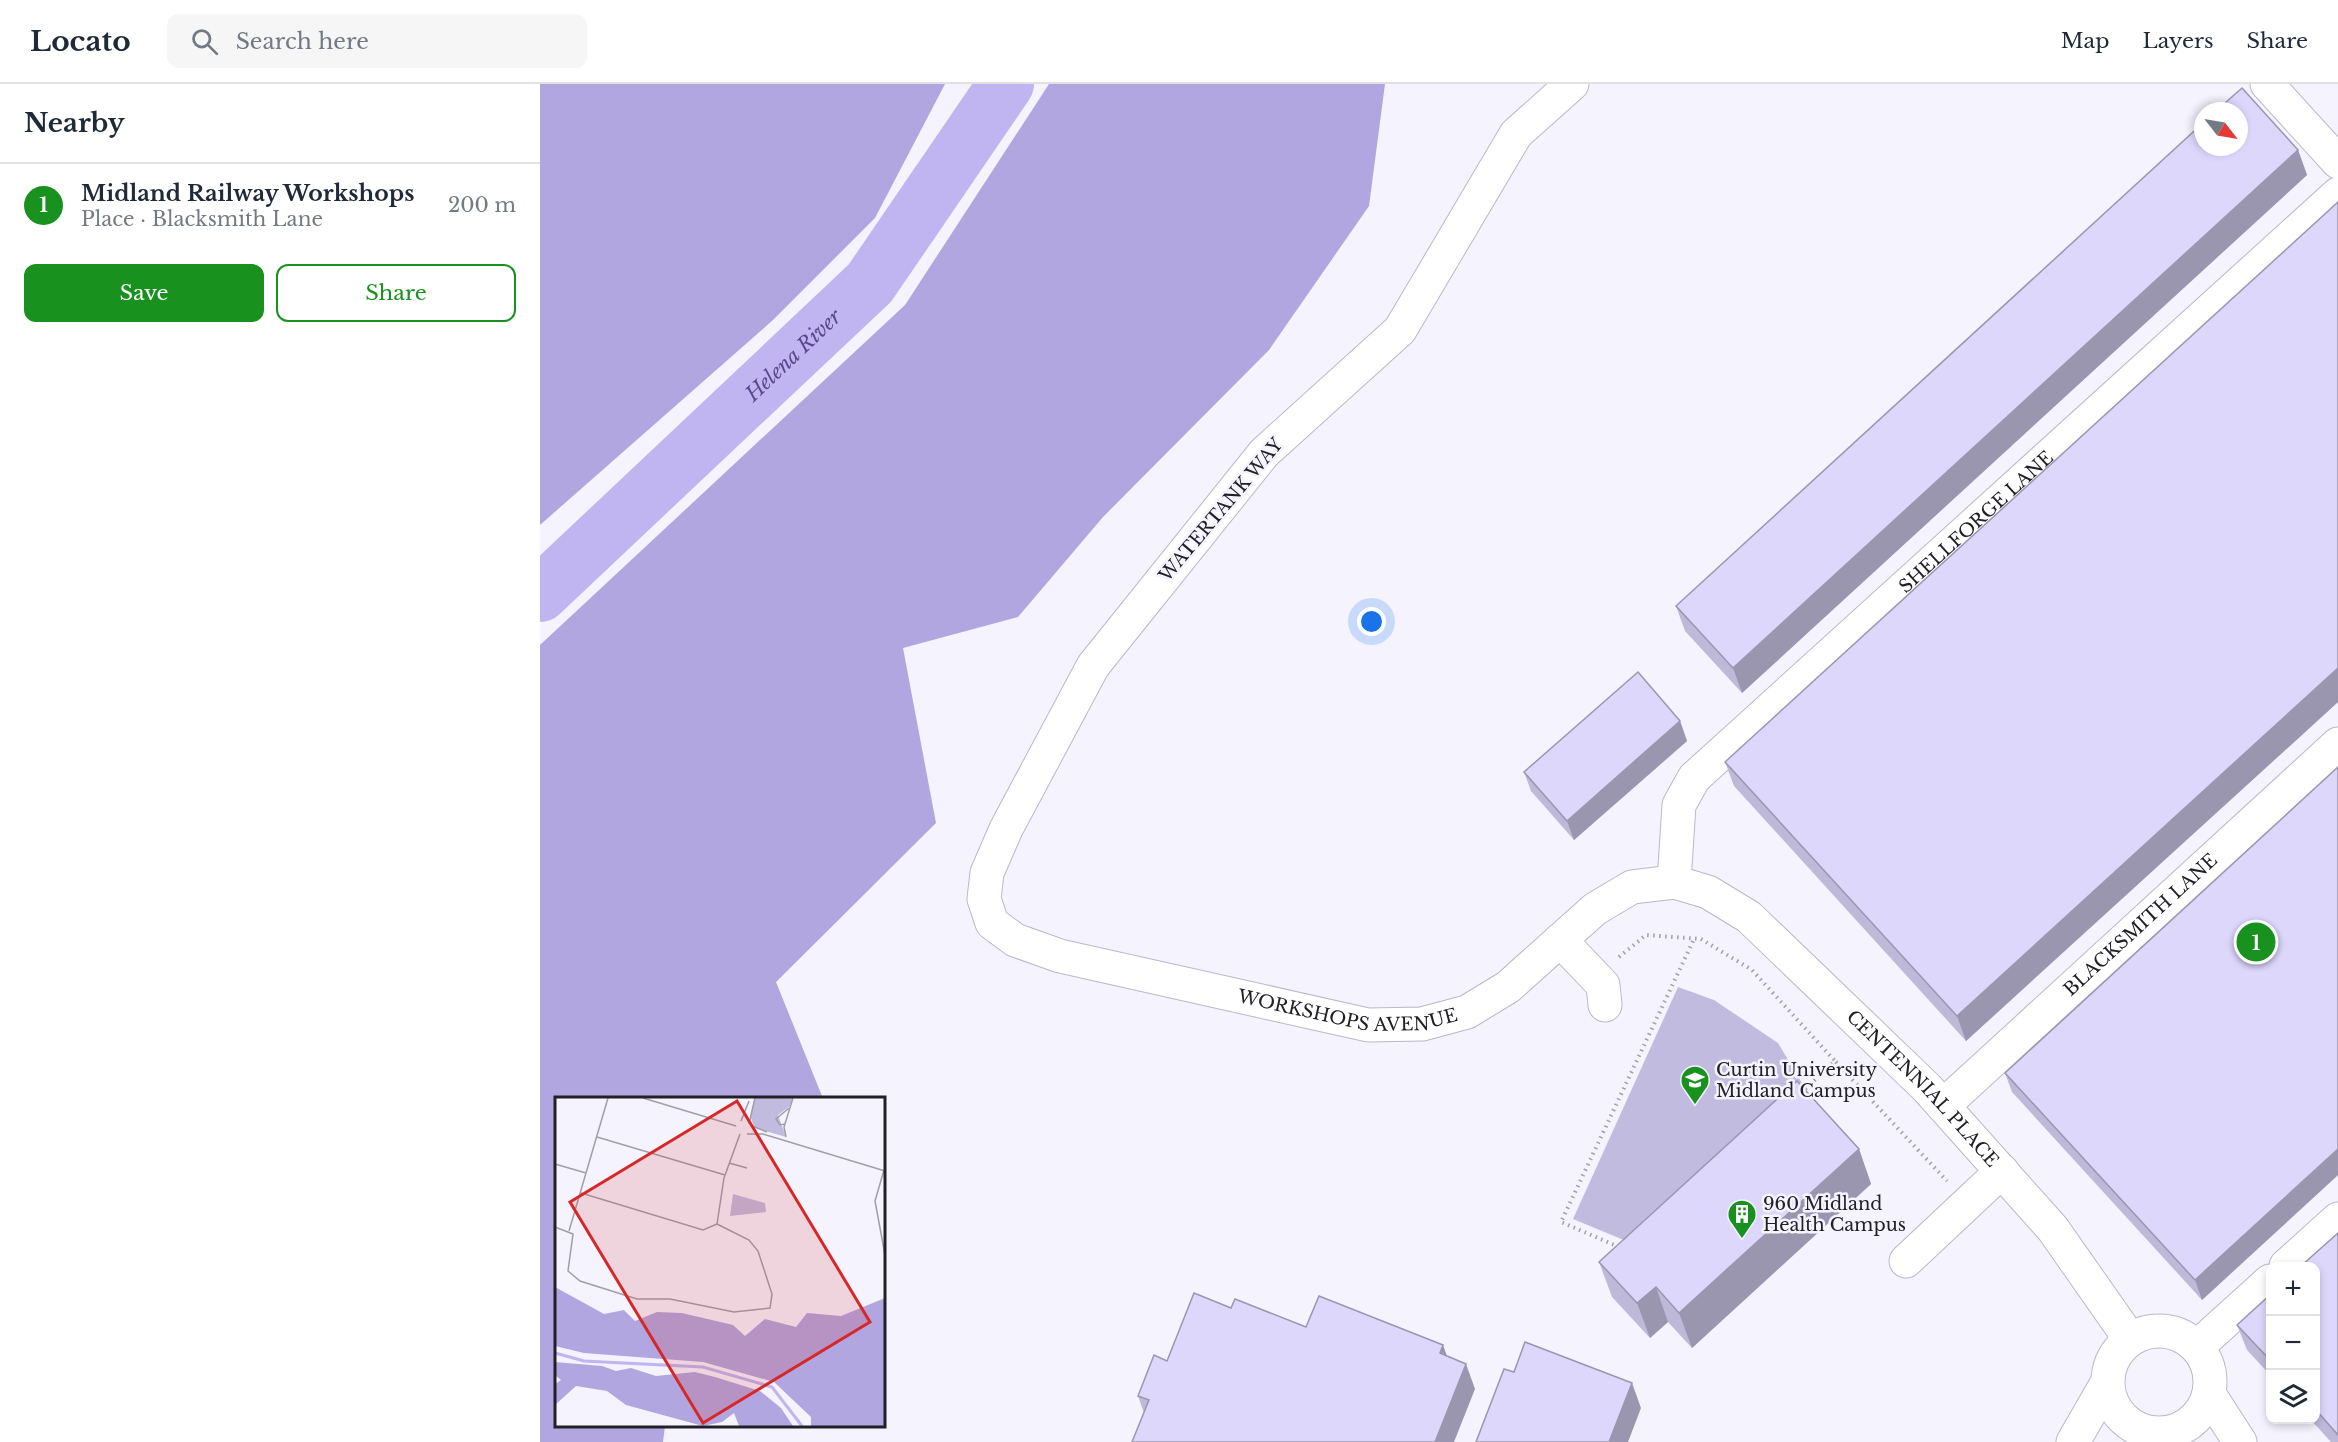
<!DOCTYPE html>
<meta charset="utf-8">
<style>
:root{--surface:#fff;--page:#f6f6f7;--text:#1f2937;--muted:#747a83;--line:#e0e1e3;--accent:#19911e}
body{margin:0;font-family:"Libre Baskerville",serif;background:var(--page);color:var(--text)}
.controls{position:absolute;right:18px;bottom:18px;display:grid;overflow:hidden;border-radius:12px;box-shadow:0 3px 9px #0003}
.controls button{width:54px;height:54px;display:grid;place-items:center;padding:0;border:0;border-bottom:2px solid var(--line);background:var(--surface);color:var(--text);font:30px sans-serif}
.compass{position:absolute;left:1654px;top:18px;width:54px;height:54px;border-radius:50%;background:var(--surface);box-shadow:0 3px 9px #0003;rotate:121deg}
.you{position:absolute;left:832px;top:538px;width:21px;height:21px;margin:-15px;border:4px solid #fff;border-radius:50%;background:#1a73e8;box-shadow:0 0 0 9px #1a73e833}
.badge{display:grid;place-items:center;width:39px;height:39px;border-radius:50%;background:var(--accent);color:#fff;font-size:20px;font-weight:700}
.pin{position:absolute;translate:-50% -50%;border:3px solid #fff;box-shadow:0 2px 6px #0006}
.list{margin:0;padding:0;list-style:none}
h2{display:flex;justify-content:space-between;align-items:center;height:78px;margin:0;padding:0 24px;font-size:26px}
h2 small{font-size:20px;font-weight:400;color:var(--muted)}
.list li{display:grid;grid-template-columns:39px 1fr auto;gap:18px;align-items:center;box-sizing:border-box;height:84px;padding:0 24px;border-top:2px solid var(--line)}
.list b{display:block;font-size:22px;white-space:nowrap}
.list p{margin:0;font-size:20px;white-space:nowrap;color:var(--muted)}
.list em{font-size:20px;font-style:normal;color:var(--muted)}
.actions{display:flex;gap:12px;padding:18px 24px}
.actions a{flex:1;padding:14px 0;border:2px solid var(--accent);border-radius:12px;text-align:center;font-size:21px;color:var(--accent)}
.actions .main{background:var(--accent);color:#fff}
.icon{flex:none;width:33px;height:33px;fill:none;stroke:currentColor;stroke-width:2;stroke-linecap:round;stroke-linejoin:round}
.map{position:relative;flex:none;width:1798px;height:1358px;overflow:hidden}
header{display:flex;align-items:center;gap:36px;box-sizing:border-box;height:84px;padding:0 30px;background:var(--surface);border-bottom:2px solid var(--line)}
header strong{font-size:28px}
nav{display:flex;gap:33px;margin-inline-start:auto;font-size:21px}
.search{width:420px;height:54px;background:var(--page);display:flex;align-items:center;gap:15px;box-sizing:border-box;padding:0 21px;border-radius:12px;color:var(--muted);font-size:22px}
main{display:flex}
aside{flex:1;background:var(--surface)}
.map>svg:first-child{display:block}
.green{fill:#c2bbe0}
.forest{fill:#b2a6e0}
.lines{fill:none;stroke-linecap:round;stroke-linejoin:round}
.river{stroke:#c0b5f0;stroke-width:56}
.minor-casing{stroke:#bab8c9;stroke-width:35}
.path{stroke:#a1a0aa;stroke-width:4;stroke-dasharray:1.5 4.5;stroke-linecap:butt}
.minor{stroke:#fff;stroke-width:33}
.wall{fill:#beb9d9}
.shaded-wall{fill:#9b96b0}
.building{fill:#ddd7fc;stroke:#9b96b0;stroke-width:1.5}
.labels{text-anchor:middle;stroke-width:5;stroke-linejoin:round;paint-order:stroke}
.street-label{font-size:18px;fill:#212027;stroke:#f4f3fe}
.poi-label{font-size:18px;fill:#212027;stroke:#f4f3fe;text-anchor:start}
.water-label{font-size:20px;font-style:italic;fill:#5a488f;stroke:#f4f3fe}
.inset-river{fill:none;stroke:#c0b5f0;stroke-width:3}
.inset-road{fill:none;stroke:#a09fa8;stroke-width:1.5}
.view{fill:#d62828;fill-opacity:0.15;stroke:#d62828;stroke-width:3}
.inset-edge{fill:none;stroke:#212027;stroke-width:3}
</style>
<header>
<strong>Locato</strong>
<div class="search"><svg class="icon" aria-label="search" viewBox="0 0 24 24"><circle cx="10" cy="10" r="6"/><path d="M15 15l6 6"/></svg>Search here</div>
<nav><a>Map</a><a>Layers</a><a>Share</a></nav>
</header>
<main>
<aside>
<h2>Nearby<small></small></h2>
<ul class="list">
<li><span class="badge">1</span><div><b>Midland Railway Workshops</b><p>Place · Blacksmith Lane</p></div><em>200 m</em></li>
</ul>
<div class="actions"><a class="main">Save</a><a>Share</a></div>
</aside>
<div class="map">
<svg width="1798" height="1358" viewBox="0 0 1798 1358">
<rect width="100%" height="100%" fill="#f4f3fe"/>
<g class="green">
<polygon points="1138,903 1174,916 1238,959 1262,999 1091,1159 1033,1135"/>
<polygon points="1612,1350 1621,1350 1631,1358 1596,1358"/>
</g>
<g class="forest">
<polygon points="0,0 405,0 335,134 233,236 0,441"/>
<polygon points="509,0 845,0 829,122 729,266 563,433 478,533 363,564 396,739 236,898 282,1012 280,1014 16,1014 16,1342 125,1342 123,1358 0,1358 0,561 365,221"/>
</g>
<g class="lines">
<path class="river" id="s1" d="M0,510L330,199L466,0"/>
<g class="minor-casing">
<g id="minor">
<path id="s2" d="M1032,0L976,50L860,246L724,369L553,582L466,745L447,789L444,815L452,839L475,856L520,872L828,941L882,940L927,928L968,903L1055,825L1092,803L1134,798L1168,808L1209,833L1387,1004L1513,1145L1590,1255"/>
<polyline points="1727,0 1798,78"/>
<path id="s3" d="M1134,798L1139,721L1154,694L1798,110"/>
<polyline points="1020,856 1063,901 1065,921"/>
<path id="s4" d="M1403,1022L1798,660"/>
<polyline points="1366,1177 1462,1087"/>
<polyline points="1746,1182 1798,1135"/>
<circle cx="1619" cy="1298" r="51"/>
<polyline points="1657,1263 1730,1197"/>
<polyline points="1669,1310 1700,1358"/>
<polyline points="1533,1358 1567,1299"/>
</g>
</g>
<g class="path">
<polyline points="1079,873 1106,851 1161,855 1212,886 1295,977"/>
<polyline points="1261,1009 1295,977 1407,1097"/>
<polyline points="1079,1163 1021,1138 1154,855"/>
</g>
<use href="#minor" class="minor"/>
</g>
<g class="wall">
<polygon points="1758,66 1767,91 1202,609 1145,547 1136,522"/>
<polygon points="1798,118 1798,618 1426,957 1194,702 1185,678"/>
<polygon points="1140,637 1147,657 1034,756 991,707 984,688"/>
<polygon points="1798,683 1798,1091 1662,1216 1472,1008 1465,989"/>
<polygon points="1319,1065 1331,1100 1152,1264 1128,1238 1110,1254 1072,1213 1059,1178"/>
<polygon points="1798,1149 1798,1358 1791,1358 1770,1335 1776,1335 1776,1182"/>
<polygon points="1731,1210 1731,1292 1707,1266 1697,1241"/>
<polygon points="691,1224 766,1243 903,1261 906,1272 935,1305 604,1329 598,1312 627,1277"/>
</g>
<g class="shaded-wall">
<polygon points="1758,66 1767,91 1202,609 1193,584"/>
<polygon points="1798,584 1798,618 1426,957 1417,932"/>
<polygon points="1140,637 1147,657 1034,756 1027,737"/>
<polygon points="1319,1065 1331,1100 1152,1264 1139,1229"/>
<polygon points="1798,1065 1798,1091 1662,1216 1655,1196"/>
<polygon points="1116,1203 1128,1238 1110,1254 1097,1219"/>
<polygon points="903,1261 912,1286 900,1269"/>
<polygon points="926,1280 935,1305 914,1358 895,1358"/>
<polygon points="1092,1299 1101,1324 1088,1358 1069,1358"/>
</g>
<g class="building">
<polygon points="1702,4 1758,66 1193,584 1136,522 1663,39 1663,63 1699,63 1699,27 1676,27"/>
<polygon points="1798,118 1798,584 1417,932 1185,678"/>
<polygon points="1098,588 1140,637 1027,737 984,688"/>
<polygon points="1798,683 1798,1065 1655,1196 1465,989"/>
<polygon points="1257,997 1319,1065 1139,1229 1116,1203 1097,1219 1059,1178"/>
<polygon points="1798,1149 1798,1351 1776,1326 1776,1182 1761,1182"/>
<polygon points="654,1209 691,1224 695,1215 766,1243 779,1212 903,1261 900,1269 926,1280 895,1358 592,1358 609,1316 598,1312 614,1271 627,1277"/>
<polygon points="1731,1210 1731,1277 1697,1241"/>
<polygon points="985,1258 1092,1299 1069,1358 936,1358 964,1285 974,1288"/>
</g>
<defs>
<g id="university-pin" transform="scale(1.5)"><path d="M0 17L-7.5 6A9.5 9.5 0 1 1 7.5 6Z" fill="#19911e" stroke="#f4f3fe"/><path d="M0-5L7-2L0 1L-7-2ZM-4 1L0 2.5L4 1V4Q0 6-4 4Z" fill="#fff"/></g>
<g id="building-pin" transform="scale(1.5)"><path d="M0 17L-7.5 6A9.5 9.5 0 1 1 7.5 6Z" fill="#19911e" stroke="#f4f3fe"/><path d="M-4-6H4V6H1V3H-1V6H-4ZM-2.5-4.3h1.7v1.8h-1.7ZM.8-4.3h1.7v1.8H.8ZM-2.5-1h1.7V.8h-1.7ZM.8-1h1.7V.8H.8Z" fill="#fff"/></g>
</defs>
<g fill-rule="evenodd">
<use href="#university-pin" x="1155" y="996"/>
<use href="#building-pin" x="1202" y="1130"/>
</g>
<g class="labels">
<g class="street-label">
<text transform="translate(681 426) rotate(-50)" y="6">WATERTANK WAY</text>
<text dy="6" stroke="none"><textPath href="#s3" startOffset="489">SHELLFORGE LANE</textPath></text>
<text dy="6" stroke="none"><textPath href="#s4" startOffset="268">BLACKSMITH LANE</textPath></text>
<text dy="6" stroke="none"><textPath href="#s2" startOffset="1414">WORKSHOPS AVENUE</textPath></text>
<text dy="6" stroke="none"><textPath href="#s2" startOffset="2114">CENTENNIAL PLACE</textPath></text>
</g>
<g class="poi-label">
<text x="1176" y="992">Curtin University<tspan x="1176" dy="21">Midland Campus</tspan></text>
<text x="1223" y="1126">960 Midland<tspan x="1223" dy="21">Health Campus</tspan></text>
</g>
<g class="water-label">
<text dy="7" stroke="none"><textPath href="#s1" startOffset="348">Helena River</textPath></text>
</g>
</g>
<g transform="translate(15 1013)">
<rect width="330" height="330" fill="#f4f3fe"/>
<path d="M200,1H238L235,9L223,18L231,40L200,31L195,19ZM178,97L210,106L211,115L175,119Z" fill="#c2bbe0"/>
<path d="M0,190L49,217L69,213L80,224L102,215L127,216L178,228L190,239L210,222L241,230L252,216L286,219L330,201V329H256V320L219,285L148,265L29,256L0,249ZM0,265L47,269L61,274L76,271L101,279L140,275L160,280L205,294L226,311L238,329H184L179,316L167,325L148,329L71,308L52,294L21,289L0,308V287L6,283L0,278Z" fill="#b2a6e0"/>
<path class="inset-river" d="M0,256L29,264L148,270L217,290L247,329"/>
<path class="inset-road" d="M88,1L181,29M186,24L194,4M194,27L200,1M230,27L225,28L221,22L234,11M195,28L212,35M192,37H208L330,74M42,40L170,78M231,40L229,30L238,1M174,66L192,71M0,67L31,76M329,73L320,104L330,158M26,96L148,133L162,127M162,127L169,81L185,37M0,130L18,137L13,174L25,184L82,202H115L179,215L215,211L217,197L203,154L194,143L162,127M14,134L53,1"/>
<path class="view" d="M182,4L315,225L148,326L15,105Z"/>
<rect width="330" height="330" class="inset-edge"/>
</g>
</svg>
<div class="controls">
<button>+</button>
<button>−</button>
<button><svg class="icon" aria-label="layers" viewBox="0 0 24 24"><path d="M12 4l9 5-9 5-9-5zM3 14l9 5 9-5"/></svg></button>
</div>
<svg class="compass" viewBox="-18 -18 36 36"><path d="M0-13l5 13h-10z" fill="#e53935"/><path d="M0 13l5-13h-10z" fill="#747a83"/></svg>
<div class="you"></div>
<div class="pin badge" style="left:1716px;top:858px">1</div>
</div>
</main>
